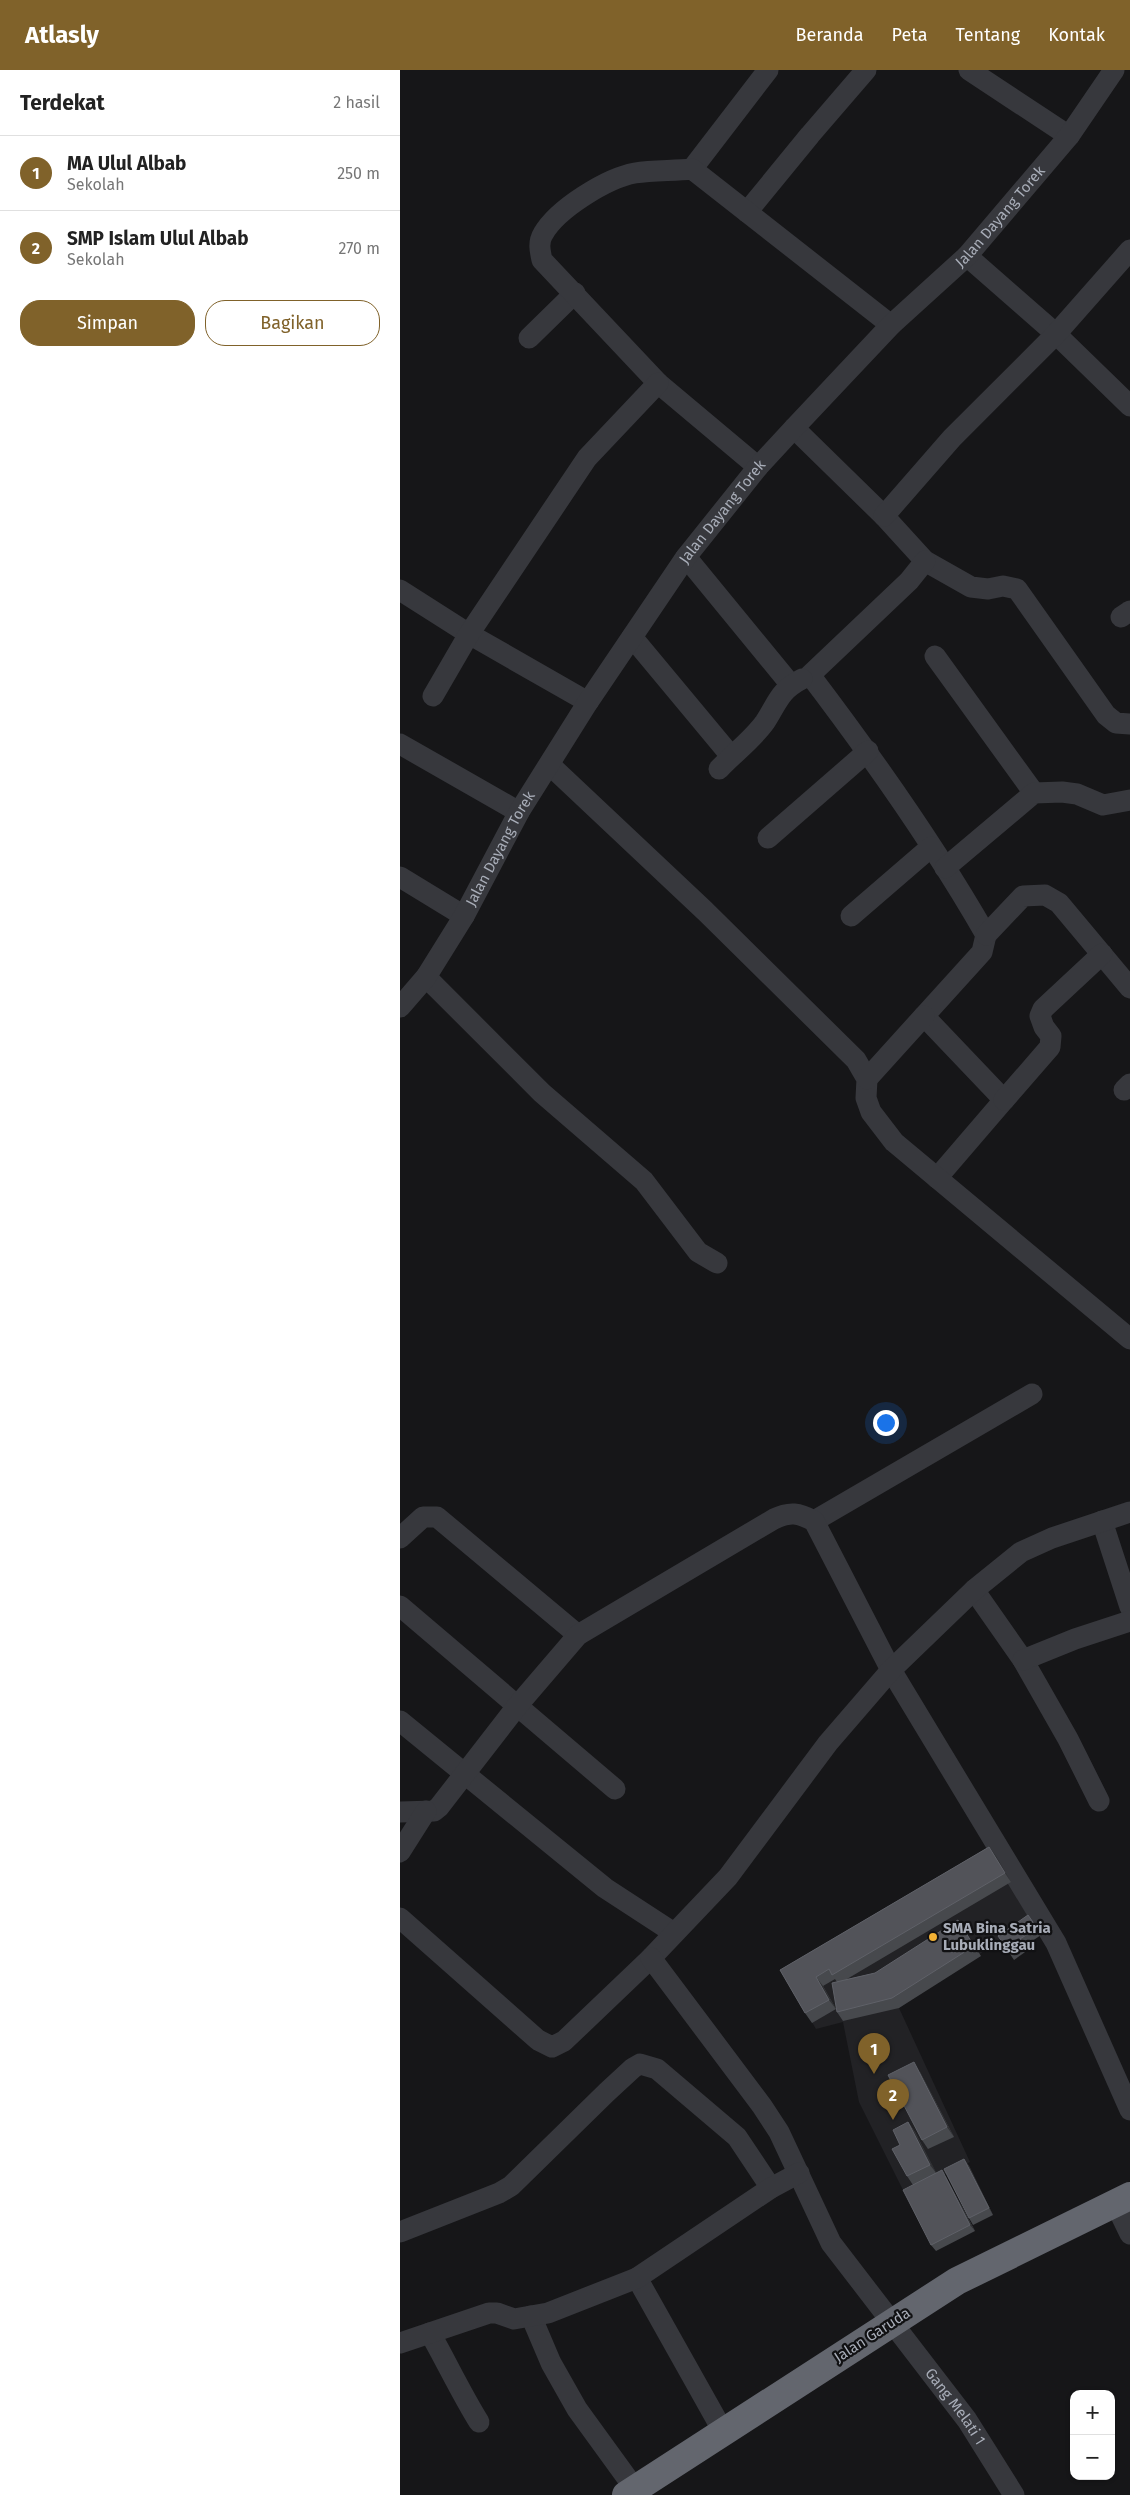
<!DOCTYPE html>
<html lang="id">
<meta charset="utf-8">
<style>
:root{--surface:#fff;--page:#f2f2f2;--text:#222;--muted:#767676;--line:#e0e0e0;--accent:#80622a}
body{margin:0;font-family:"Fira Sans",sans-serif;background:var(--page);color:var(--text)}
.controls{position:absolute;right:15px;bottom:15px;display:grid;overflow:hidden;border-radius:10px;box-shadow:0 1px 4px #0004}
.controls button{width:45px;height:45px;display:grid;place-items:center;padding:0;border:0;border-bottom:1px solid var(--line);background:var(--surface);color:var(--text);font:25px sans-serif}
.you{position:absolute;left:485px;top:1352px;width:18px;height:18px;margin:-12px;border:4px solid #fff;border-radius:50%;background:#1a73e8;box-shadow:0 0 0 8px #1a73e833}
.badge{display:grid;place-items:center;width:32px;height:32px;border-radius:50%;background:var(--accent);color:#fff;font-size:16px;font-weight:700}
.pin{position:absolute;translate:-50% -41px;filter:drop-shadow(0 1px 2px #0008)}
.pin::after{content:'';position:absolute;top:26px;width:18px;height:15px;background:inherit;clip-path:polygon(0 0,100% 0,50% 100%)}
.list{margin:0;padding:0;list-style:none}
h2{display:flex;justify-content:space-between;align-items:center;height:65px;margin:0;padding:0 20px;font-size:21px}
h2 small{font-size:16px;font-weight:400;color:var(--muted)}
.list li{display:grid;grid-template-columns:32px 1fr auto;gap:15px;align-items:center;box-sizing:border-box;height:75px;padding:0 20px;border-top:1px solid var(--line)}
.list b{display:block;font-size:19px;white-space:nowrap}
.list p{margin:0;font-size:16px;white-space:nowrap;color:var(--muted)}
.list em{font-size:16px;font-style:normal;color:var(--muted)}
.actions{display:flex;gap:10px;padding:15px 20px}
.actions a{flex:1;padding:11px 0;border:1px solid var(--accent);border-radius:20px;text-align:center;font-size:18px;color:var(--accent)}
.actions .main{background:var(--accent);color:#fff}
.map{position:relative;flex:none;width:730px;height:2425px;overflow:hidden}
header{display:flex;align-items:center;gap:30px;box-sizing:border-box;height:70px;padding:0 25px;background:var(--accent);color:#fff}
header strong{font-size:24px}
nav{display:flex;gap:28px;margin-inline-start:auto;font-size:18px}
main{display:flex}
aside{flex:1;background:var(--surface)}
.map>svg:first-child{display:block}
.built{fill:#222225}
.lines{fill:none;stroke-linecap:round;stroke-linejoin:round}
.minor{stroke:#37383d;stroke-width:21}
.highway{stroke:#63666e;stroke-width:28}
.wall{fill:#47494d}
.shaded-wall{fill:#2f3033}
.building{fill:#525359;stroke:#5f6168}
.poi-dot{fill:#f2b134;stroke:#111113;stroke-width:2}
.labels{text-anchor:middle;stroke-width:4.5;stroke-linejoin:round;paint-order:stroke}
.street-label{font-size:15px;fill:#a8adb8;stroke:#111113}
.poi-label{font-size:15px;font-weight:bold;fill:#a8adb8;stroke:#111113;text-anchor:start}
</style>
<header>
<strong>Atlasly</strong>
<nav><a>Beranda</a><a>Peta</a><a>Tentang</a><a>Kontak</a></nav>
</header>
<main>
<aside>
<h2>Terdekat<small>2 hasil</small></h2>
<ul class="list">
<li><span class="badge">1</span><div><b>MA Ulul Albab</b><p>Sekolah</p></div><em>250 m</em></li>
<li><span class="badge">2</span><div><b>SMP Islam Ulul Albab</b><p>Sekolah</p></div><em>270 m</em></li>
</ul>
<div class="actions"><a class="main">Simpan</a><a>Bagikan</a></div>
</aside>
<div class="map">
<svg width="730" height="2425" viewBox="0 0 730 2425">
<rect width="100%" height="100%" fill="#161618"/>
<polygon class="built" points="596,1786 632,1849 499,1938 570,2092 505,2124 459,2032 443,1952 416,1959 387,1910"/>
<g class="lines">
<g class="minor">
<polyline points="569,0 669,66"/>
<polyline points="292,99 368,0"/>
<polyline points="347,142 410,65 466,0"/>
<polyline points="567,186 656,264 730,336"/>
<polyline points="129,268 175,223"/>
<polyline points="394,358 484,446 525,491 571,517 588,519 603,516 617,519 706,645 716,653 730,654"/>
<path d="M358,397L258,313L142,190C140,181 138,172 143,164C157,139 207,108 235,103C253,100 273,101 292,99L491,255"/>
<polyline points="484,446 552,368 656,264 730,180"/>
<polyline points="286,487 391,615"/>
<path d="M525,491L509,511L410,605C473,688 534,774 586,865L582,882L524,946L604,1030L537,1108"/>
<polyline points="0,520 69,564 188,632"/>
<polyline points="721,547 730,541"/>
<polyline points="232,567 331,686"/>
<polyline points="535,586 634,723"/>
<polyline points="33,626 69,564 187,388 258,313"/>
<polyline points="0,674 119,742"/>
<polyline points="150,695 305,841 456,990 467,1009 466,1028 471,1042 494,1072 730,1269"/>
<path d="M319,699C333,684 353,669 365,652C378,632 379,621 402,609"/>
<polyline points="368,768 468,681"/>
<polyline points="545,798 634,723 662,722 677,724 703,735 730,730"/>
<polyline points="0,807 64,846"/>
<polyline points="451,846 531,777"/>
<polyline points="586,865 623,826 645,825 659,833 730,918"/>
<polyline points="26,907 142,1023 244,1111 298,1182 317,1193"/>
<path id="s1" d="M0,937L26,907L64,846L119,742L188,632L286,487L358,397L394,358L491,255L567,186L669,66L714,0"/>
<polyline points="467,1009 524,946"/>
<polyline points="724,1020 730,1014"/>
<polyline points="604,1030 650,977 651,966 644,957 640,946 643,939 702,884"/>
<polyline points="414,1451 632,1324"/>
<polyline points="702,1451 730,1537"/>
<polyline points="0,1468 23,1447 37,1447 178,1565"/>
<polyline points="574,1520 623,1590 668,1669 699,1731"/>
<polyline points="0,1536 215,1719"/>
<polyline points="623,1590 675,1569 730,1551"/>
<polyline points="0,1651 205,1818 274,1863"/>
<path d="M0,1742L34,1741L39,1737L118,1635L178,1565L374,1449C390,1441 399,1443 414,1451L491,1600L656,1873L730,2040"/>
<polyline points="0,1782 26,1741"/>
<polyline points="0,1848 138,1970 152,1977 164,1971 251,1888 328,1807 428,1673 491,1600 574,1520 621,1482 652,1468 730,1442"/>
<path id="s2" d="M251,1888L362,2036L379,2062L431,2173L567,2350L614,2425"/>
<polyline points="715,2133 730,2164"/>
<polyline points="0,2162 99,2123 111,2116 207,2022 233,1998 240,1994 257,1999 337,2067 371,2118"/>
<polyline points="237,2208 324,2363"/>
<polyline points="131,2246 151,2293 177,2339 235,2419"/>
<path d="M30,2263C47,2293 61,2323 79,2352"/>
<polyline points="0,2273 89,2243 97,2243 114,2249 148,2243 237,2208 371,2118 399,2103"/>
</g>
<polyline class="highway" points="226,2425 557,2211 730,2126"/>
</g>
<g class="wall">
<polygon points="589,1777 611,1812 447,1909 475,1903 564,1860 581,1886 499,1938 443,1951 437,1942 437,1912 435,1909 423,1916 436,1939 412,1953 405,1943 380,1900"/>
<polygon points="628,1845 641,1865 625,1876 628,1880 614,1890 598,1866"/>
<polygon points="520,2002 554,2067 528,2079 522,2070"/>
<polygon points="508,2052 515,2062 536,2103 546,2107 575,2161 536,2181 531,2175 513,2115 507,2106"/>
<polygon points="564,2089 569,2096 593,2145 573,2155 569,2148"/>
</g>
<g class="shaded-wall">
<polygon points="589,1777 596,1786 611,1812 605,1803"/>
<polygon points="416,1907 423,1916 436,1939 429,1930"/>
<polygon points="514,1992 520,2002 554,2067 547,2057"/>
<polygon points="508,2052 515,2062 537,2104 530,2095"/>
<polygon points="564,2089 569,2096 593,2145 589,2138"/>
<polygon points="542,2100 546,2107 575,2161 570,2155"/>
</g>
<g class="building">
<polygon points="589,1777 605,1803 432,1905 429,1899 416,1907 429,1930 405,1943 380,1900"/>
<polygon points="628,1845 637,1858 620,1869 623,1874 610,1883 598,1866"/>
<polygon points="558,1850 574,1876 492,1928 437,1942 432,1913 475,1903"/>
<polygon points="514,1992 547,2057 522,2070 488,2005"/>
<polygon points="508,2052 530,2095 507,2106 492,2079 500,2075 493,2060"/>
<polygon points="564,2089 589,2138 569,2148 544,2099"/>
<polygon points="542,2100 570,2155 531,2175 503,2120"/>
</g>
<circle class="poi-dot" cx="533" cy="1867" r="5"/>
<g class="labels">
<g class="street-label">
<text dy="5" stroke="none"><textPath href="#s1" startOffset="998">Jalan Dayang Torek</textPath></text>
<text dy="5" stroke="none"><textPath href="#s1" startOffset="592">Jalan Dayang Torek</textPath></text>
<text dy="5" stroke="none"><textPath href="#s1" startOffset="188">Jalan Dayang Torek</textPath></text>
<text transform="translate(472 2265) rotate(-33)" y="5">Jalan Garuda</text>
<text dy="5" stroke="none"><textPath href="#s2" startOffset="544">Gang Melati 1</textPath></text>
</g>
<g class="poi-label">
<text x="543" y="1863">SMA Bina Satria<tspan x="543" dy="17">Lubuklinggau</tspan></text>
</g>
</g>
</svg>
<div class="controls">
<button>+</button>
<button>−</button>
</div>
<div class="you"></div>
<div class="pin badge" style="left:474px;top:2004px">1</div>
<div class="pin badge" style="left:493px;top:2050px">2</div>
</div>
</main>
